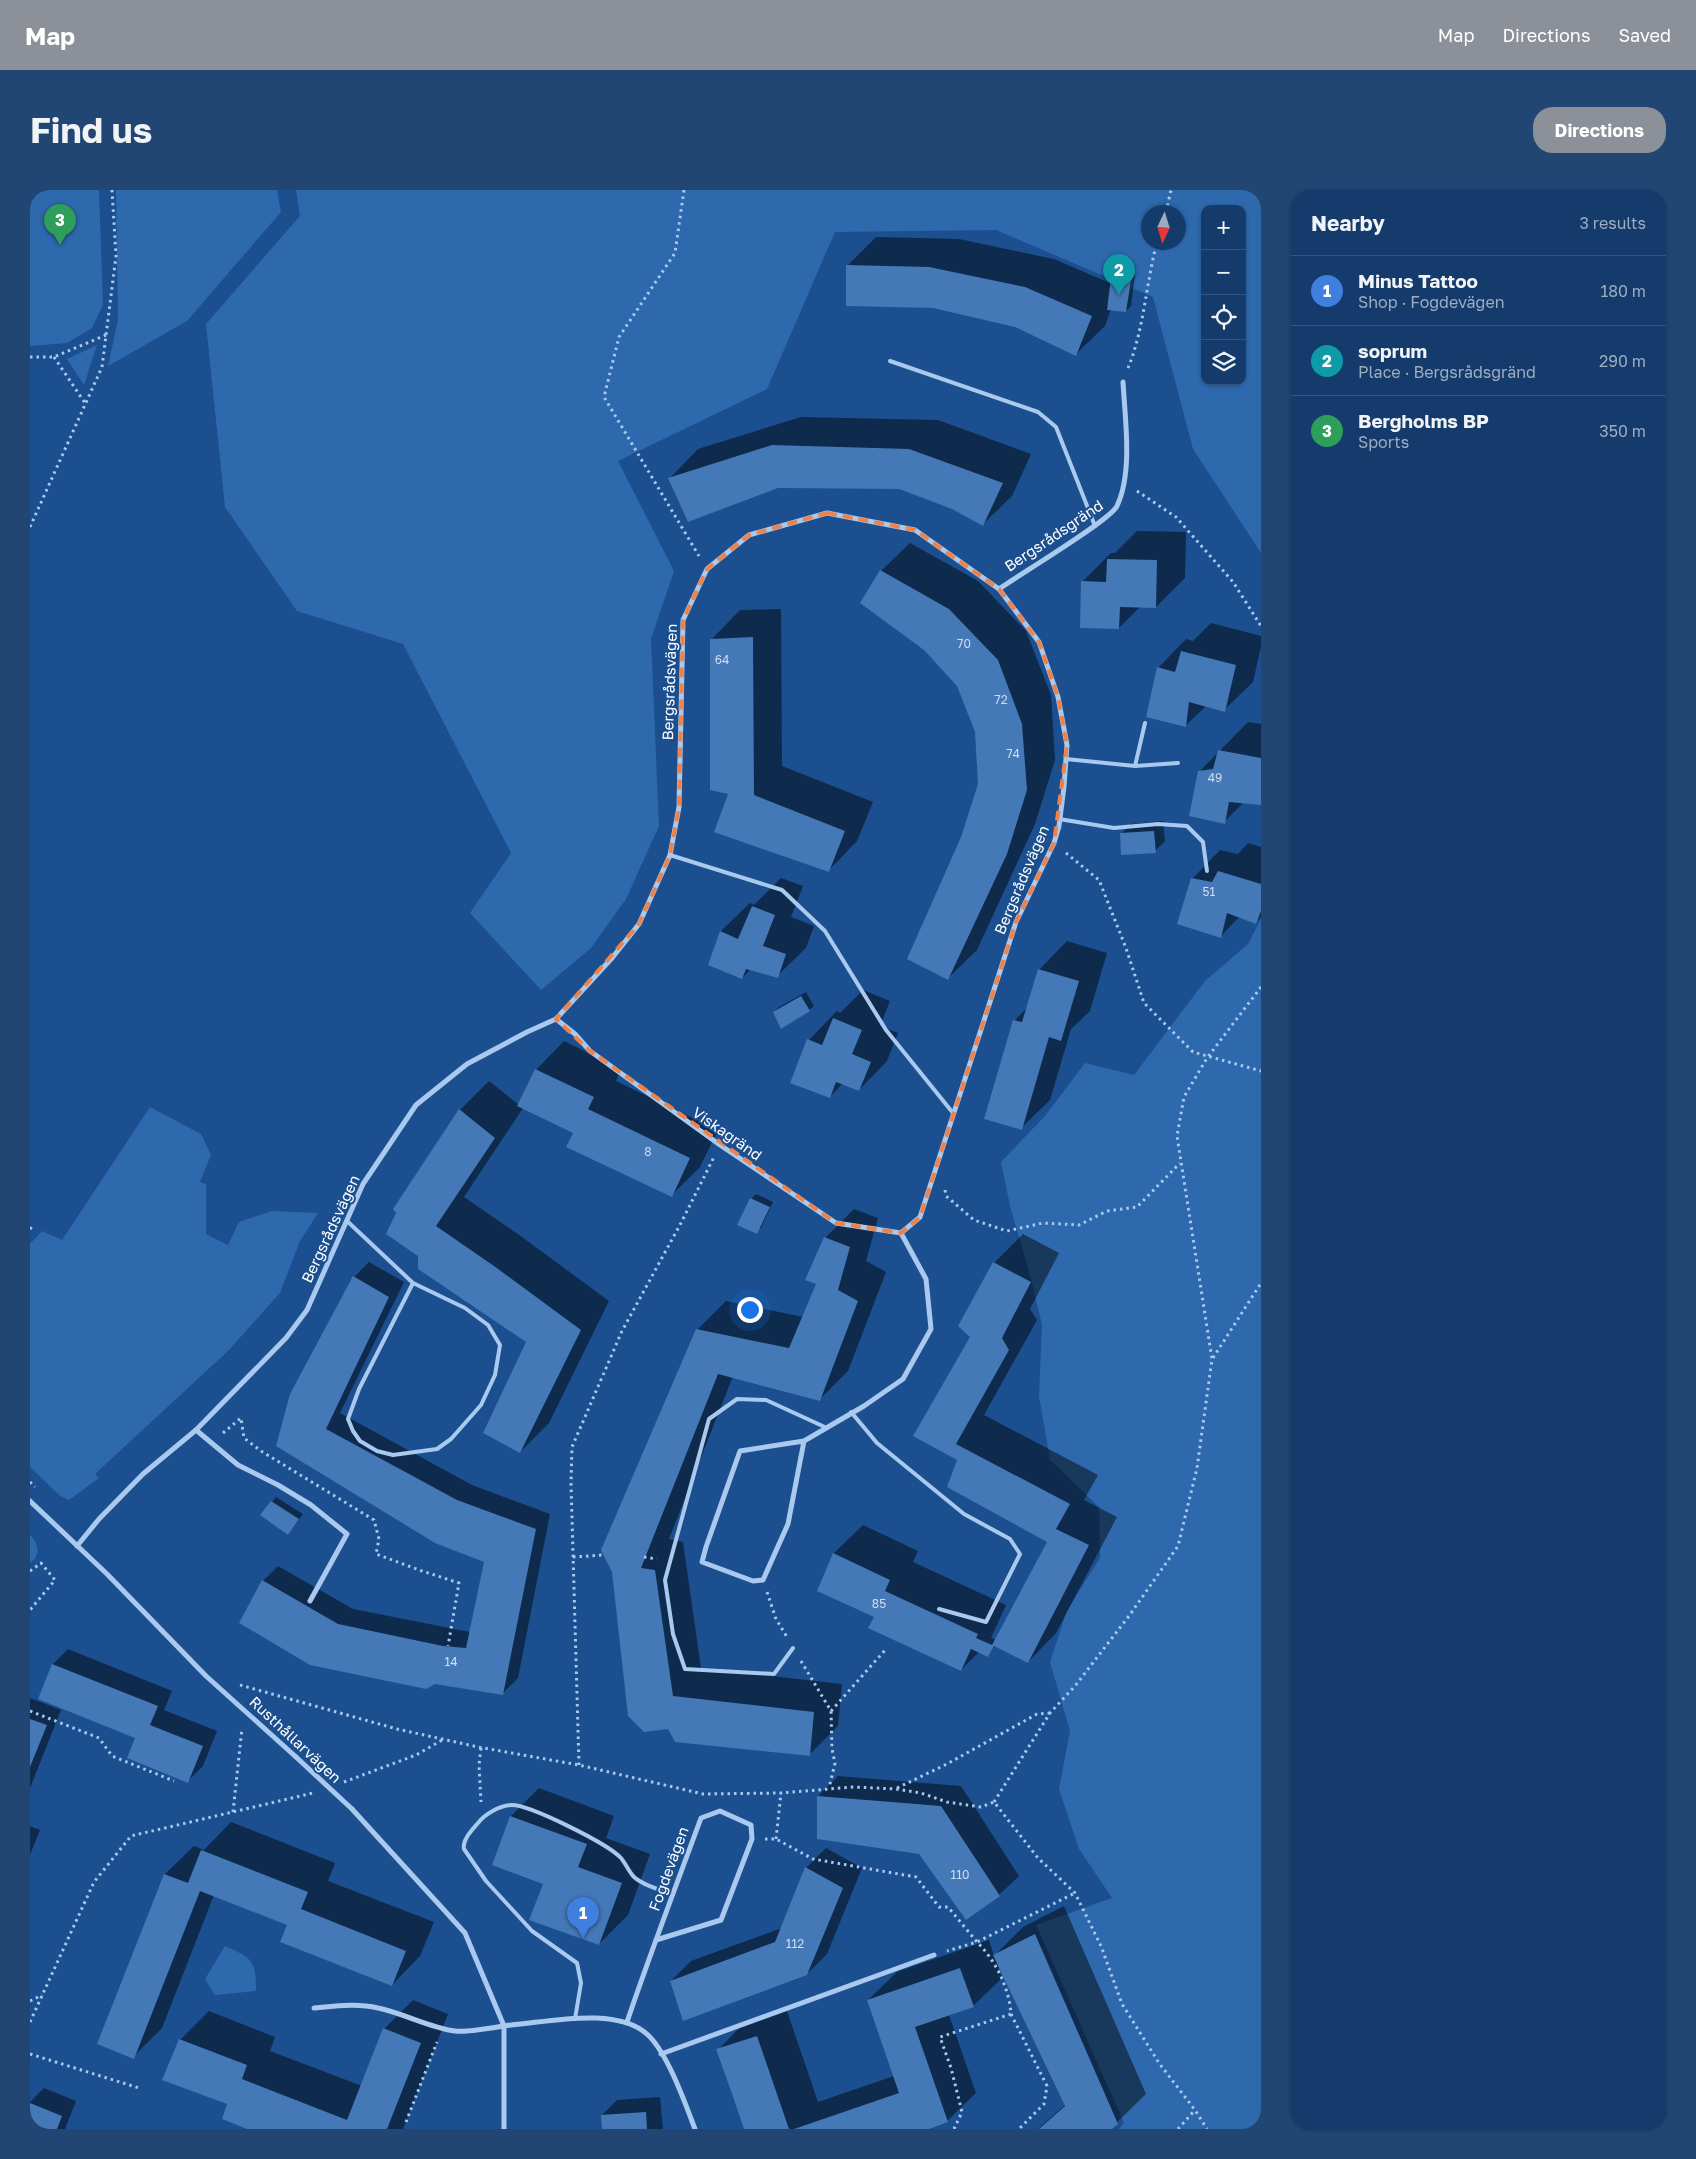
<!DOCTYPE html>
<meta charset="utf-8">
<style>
:root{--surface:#143b6b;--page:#214673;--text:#f1f3f6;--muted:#9dadc1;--line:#33557e;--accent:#8c9099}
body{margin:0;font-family:"Golos Text",sans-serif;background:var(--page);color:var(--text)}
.controls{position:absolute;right:15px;top:15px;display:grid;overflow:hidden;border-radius:10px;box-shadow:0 1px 4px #0004}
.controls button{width:45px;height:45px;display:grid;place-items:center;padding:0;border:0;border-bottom:1px solid var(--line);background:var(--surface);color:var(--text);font:25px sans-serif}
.compass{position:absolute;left:1111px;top:15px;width:45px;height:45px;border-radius:50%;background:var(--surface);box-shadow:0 1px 4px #0004;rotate:184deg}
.you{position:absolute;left:719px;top:1119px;width:18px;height:18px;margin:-12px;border:4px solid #fff;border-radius:50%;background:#1a73e8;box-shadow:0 0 0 8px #1a73e833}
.badge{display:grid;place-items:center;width:32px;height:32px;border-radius:50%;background:var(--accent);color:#fff;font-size:16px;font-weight:700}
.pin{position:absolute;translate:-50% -41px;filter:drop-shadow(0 1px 2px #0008)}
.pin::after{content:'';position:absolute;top:26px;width:18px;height:15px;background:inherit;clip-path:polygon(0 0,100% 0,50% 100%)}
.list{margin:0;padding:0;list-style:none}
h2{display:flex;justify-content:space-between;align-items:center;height:65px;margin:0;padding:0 20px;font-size:21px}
h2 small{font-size:16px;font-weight:400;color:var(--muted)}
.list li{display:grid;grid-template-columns:32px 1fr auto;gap:15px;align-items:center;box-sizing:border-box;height:70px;padding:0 20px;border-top:1px solid var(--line)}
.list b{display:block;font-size:19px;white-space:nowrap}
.list p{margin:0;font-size:16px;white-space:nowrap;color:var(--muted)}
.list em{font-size:16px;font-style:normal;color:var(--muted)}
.icon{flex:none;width:28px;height:28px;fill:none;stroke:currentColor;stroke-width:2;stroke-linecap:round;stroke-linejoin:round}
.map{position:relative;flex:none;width:1231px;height:1939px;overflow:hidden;border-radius:20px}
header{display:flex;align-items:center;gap:30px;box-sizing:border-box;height:70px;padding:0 25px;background:var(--accent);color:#fff}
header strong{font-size:24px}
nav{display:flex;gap:28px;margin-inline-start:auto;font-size:18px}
.intro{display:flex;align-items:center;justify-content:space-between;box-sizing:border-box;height:120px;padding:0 30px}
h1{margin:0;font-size:35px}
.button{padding:12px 22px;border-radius:20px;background:var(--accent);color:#fff;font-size:18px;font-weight:700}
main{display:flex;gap:30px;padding:0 30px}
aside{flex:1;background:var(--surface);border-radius:20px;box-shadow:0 1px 4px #0004}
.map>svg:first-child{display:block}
.green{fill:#2e69ad;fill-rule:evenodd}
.shadow{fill:#0007}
.building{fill:#4478b7}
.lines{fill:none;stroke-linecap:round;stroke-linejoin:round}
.path{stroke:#a9c9ee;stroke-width:3;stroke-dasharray:2.5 4;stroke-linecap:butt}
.lane{stroke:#a9c9ee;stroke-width:4}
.street{stroke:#a9c9ee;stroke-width:5}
.street-bridge{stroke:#a9c9ee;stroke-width:5}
.marked{fill:none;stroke:#ee8249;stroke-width:4;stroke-dasharray:10 6;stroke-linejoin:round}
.labels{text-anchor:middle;stroke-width:4;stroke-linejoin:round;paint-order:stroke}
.number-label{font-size:12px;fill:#d0dded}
.street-label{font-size:15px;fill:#fff;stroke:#1b4f8f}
</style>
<header>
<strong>Map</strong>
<nav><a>Map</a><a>Directions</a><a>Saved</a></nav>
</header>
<div class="intro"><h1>Find us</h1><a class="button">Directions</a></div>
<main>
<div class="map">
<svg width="1231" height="1939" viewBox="0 0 1231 1939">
<rect width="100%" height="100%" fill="#1b4f8f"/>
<g class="green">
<polygon points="0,0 69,0 73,115 62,138 37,153 0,156"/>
<polygon points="86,0 247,0 251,22 157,131 78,176 88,130"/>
<path d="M266,0H1231V363L1163,259L1123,107L966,40L805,42L737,199L588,271L644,381L621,449L629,636L596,709L561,758L511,800L440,723L481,663L373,454L267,421L195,317L176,134L270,26ZM1175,19H1212V191H1175ZM1118,22H1148V52H1118Z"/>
<polygon points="67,155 54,195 37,169"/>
<polygon points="1231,729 1231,1939 1089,1939 1094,1933 1006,1735 1082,1708 1049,1659 1029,1599 1040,1541 1020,1472 1037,1420 1070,1368 1069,1317 1020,1270 1009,1206 1012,1135 1001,1089 980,1016 971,972 1015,926 1055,873 1104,885 1175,791 1218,754"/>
<polygon points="120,917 171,944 181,965 170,992 176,994 176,1044 198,1055 209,1032 242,1021 288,1023 270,1051 250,1103 199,1160 65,1284 69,1288 39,1310 29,1305 0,1277 0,1054 12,1041 32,1050"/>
<path d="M0,1345C9,1354 11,1365 0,1373Z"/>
<path d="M195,1756C222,1768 226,1770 226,1801L185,1805L175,1789Z"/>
</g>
<g class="shadow">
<polygon points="846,47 929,49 1024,69 1082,94 1082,88 1087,83 1105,85 1101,116 1096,121 1081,119 1075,136 1046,164 986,136 817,76"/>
<polygon points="771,227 908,230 1001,264 982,306 953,334 922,318 869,298 640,288 668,259"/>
<polygon points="1107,341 1156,342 1155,388 1126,417 1110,417 1089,438 1052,392 1081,363 1085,363"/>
<polygon points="880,353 948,391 996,441 1021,505 1025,570 1005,634 947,760 918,788 932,647 949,594 946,542 929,496 851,381"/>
<polygon points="751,419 752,576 843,612 827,651 799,680 700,603 682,449 710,420"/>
<polygon points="1181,433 1231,446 1231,457 1223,492 1194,520 1176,516 1156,535 1128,478 1156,449 1163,451"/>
<polygon points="1218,532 1231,534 1231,614 1214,612 1194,632 1169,582"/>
<polygon points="1133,631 1135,651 1125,661 1091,644 1101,634"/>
<polygon points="1218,653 1231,657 1231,727 1226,732 1210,726 1191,746 1162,689 1190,660 1208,664"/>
<polygon points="751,688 773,696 761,727 784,736 776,758 747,786 721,779 712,788 680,775 691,741 720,713 724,715"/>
<polygon points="1037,751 1077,763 1060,821 1041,839 1020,910 991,938 985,830 997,818 1009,780"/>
<polygon points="833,800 860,811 850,836 868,843 857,871 829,900 813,893 800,907 779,850 807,821 810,823"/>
<polygon points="776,802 784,816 779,820 744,822 749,817"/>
<polygon points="534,851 591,879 586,891 688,940 670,977 641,1006 545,942 493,918 434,1007 492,1047 579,1111 519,1233 490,1262 498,1152 390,1066 364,1019 430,920 459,891 489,915 506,880"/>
<polygon points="726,1004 743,1012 731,1038 726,1042 721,1009"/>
<polygon points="824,1019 848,1028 836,1071 856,1082 818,1181 789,1210 703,1186 639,1349 653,1352 671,1478 812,1494 808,1536 779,1565 645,1550 583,1382 667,1140 696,1111 773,1127 788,1094 795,1048"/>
<polygon points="993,1044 1029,1063 1000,1119 1007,1130 954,1225 1068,1285 1054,1310 1087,1327 1026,1443 998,1472 965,1455 958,1466 949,1462 931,1480 846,1426 789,1400 804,1363 833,1335 888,1361 883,1372 976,1415 961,1448 966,1450 1018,1351 928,1269 884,1246 941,1147 964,1073"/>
<polygon points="339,1072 374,1092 310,1223 442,1295 520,1324 488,1488 473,1503 404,1493 233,1391 248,1376 323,1419 440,1442 455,1371 247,1255 324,1087"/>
<polygon points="246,1307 273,1324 262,1339 242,1312"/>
<polygon points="38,1459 142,1501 134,1520 187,1541 173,1576 158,1591 107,1547 9,1508 23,1474"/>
<polygon points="0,1508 31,1520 0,1598"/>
<polygon points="808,1586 931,1596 989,1686 969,1705 788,1606"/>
<polygon points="509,1598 584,1626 576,1648 620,1664 598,1725 569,1754 514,1693 481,1626"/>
<polygon points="201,1632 305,1673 298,1691 404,1732 390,1766 362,1795 259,1735 184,1705 132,1838 103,1867 68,1854 135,1684 164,1656 174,1660"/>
<polygon points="0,1636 10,1640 0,1665"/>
<polygon points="796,1658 832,1678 797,1764 777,1784 641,1791 661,1771 752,1738 776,1678"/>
<polygon points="1034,1716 1116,1904 1080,1939 1008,1939 1036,1914 970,1777 968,1778 972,1788 943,1816 919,1825 946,1903 917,1931 895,1939 715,1939 688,1860 716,1831 756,1818 788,1912 864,1886 838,1810 867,1782 959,1750 964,1766 993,1737"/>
<polygon points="383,1810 418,1824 373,1939 220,1939 150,1850 179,1821 245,1847 240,1861 332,1896 354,1839"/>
<polygon points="14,1898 46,1911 35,1939 0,1939 0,1912"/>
<polygon points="630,1907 633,1939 573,1939 572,1925 587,1910"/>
</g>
<g class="building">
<polygon points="816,75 899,77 995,97 1062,126 1046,166 985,137 903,118 816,116"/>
<polygon points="1081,87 1101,90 1096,122 1077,120"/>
<polygon points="742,255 879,259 973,293 953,336 922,319 869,299 748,298 658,332 638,288"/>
<polygon points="1077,369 1127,370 1126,418 1090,417 1089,439 1050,438 1051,391 1076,392"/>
<polygon points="850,380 919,419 968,470 992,534 997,600 977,664 918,790 877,769 931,647 948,594 945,542 927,496 894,460 830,413"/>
<polygon points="723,447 724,605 815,641 799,682 684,642 698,604 680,600 680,449"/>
<polygon points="1151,461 1206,475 1195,522 1159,512 1156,537 1116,527 1127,477 1145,482"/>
<polygon points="1188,560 1231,568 1231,615 1199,612 1195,634 1159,626 1168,581 1183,579"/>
<polygon points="1124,641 1126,663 1091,665 1090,643"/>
<polygon points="1188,681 1231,694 1231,721 1226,734 1197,723 1191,748 1147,734 1161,688 1182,692"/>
<polygon points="722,716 745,725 733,756 756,764 748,788 716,779 712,789 678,775 690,741 708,749"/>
<polygon points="1008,779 1049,791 1031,851 1019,847 992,940 954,929 983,830 992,832"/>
<polygon points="771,806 780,821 751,839 743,822"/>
<polygon points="803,828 832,840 822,864 841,872 829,901 806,892 800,908 760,893 777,849 792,855"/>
<polygon points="505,879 564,907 558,919 660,968 642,1007 536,957 543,943 487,916"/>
<polygon points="429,919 465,948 406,1036 464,1076 551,1140 490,1263 453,1243 496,1152 388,1079 388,1066 356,1044 366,1023 363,1019"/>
<polygon points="720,1008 740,1017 727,1044 707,1035"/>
<polygon points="794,1047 820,1057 808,1100 828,1111 790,1211 688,1184 611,1378 625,1380 643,1506 784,1522 780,1566 645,1552 638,1539 614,1542 598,1526 582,1382 571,1360 666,1139 759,1158 786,1094 775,1090"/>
<polygon points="963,1072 1001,1092 972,1148 979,1160 926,1254 1040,1314 1026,1339 1059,1355 998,1473 964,1456 958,1467 941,1459 931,1481 838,1438 844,1427 787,1401 803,1363 860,1390 855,1401 948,1444 946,1448 962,1455 1017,1352 917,1297 927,1270 883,1246 940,1147 928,1136"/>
<polygon points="323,1086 359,1107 296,1239 427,1310 506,1339 473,1505 405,1494 396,1499 280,1475 209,1433 232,1390 308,1434 413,1456 436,1458 454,1372 405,1353 246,1256 260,1204"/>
<polygon points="241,1311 269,1329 258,1345 230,1325"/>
<polygon points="22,1474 128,1516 120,1535 173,1556 158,1593 97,1568 105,1548 8,1509"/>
<polygon points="0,1529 17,1535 0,1577"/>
<polygon points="787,1606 911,1616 970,1706 936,1730 889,1664 787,1649"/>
<polygon points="480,1626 557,1654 548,1677 592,1693 569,1755 499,1730 513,1694 462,1675"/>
<polygon points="171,1660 278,1702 271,1719 376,1761 362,1796 250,1752 257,1735 170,1701 104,1869 67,1854 134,1684 158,1693"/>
<polygon points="775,1677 813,1698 777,1785 653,1831 640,1791 745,1752"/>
<polygon points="1005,1744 1088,1934 1082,1939 1009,1939 1035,1916 963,1765"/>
<polygon points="930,1778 944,1817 885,1837 918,1932 899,1939 764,1939 869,1903 837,1810"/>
<polygon points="353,1838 391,1853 357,1939 217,1939 192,1929 197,1914 132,1890 149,1849 217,1875 212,1889 317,1930"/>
<polygon points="727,1846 759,1939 714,1939 701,1901 686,1859"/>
<polygon points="0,1913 32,1926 27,1939 0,1939"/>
<polygon points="616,1922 617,1939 572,1939 571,1925"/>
</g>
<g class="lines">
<g class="path">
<polyline points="654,0 645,63 589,147 574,207 669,366"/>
<polyline points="1136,22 1141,0"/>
<polyline points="0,167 24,167 76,145"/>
<polyline points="24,167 55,213"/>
<path d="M1098,178C1114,140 1116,93 1127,52"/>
<polyline points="1107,301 1146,327 1203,392 1231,436"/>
<polyline points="0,337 72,177 86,66 82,0"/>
<polyline points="1036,663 1069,690 1096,758 1114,813 1163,862 1231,881"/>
<polyline points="915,1000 916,1006 944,1030 977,1041 1013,1033 1049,1035 1077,1021 1107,1017 1150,973"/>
<polyline points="0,1039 2,1037"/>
<polyline points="1183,1168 1231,1093"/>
<polyline points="193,1243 211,1228 214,1248 231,1261 344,1330 349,1349 346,1364 392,1381 429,1393 418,1456"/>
<polyline points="0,1292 5,1297"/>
<polyline points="543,1367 573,1365"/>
<polyline points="614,1367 627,1369"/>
<polyline points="0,1381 11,1373 25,1390 0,1420"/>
<polyline points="737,1402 746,1429 757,1447"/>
<polyline points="771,1471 801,1521 802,1559 805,1573 799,1598"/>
<polyline points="210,1495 367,1539 448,1557 549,1575 673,1604 751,1603 823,1597 866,1599 891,1603 917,1612 951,1617 964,1612 1008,1668 1045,1703 1071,1756 1092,1814 1129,1873 1165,1920 1177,1939"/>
<polyline points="0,1521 69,1548 82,1566 144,1591"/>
<polyline points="801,1521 856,1459"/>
<polyline points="451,1558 449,1575 451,1612"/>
<polyline points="549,1575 541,1293 542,1257 592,1141 651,1033 684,967"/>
<polyline points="314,1592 386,1565 414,1549"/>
<polyline points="867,1598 917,1574 1007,1524 1020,1523"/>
<polyline points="964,1612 1020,1523 1045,1496 1099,1426 1148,1356 1167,1278 1182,1169 1147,946 1154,907 1177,868 1231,797"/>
<polyline points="203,1622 212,1538"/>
<polyline points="735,1649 746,1649 783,1669 886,1687 909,1717 918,1717 947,1752 917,1761"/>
<polyline points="746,1649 751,1603"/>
<polyline points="0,1811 12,1805"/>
<polyline points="981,1824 1017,1896 1014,1914 989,1939"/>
<polyline points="0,1832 64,1692 101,1646 283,1603"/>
<polyline points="0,1864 109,1898"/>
<polyline points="376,1932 407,1852"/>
<path d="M924,1939L932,1922L921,1878L910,1847L981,1824C979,1797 965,1770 947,1752L1045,1703"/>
<polyline points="1148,1939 1165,1920"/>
</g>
<g class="lane">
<polyline points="860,171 1008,222 1026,237 1065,336"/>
<polyline points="1036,569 1105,576 1148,573"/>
<polyline points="1105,576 1115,533"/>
<polyline points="1029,629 1084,638 1128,634 1157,636 1173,652 1177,681"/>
<polyline points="640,665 752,700 795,741 856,840 923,923"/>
<polyline points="317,1031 383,1093 435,1118 458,1135 470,1155 465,1185 451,1215 421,1249 407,1259 363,1265 347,1261 330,1251 323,1241 318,1229 329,1199 383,1093"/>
<polyline points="821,1222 847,1253 934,1324 980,1349 990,1364 956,1432 909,1419"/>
<polyline points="763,1458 744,1484 655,1479 643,1444 635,1390 679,1229 707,1209 736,1210 797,1238"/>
<path d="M545,1829L551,1793L547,1773L502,1741L456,1691L434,1659C432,1650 442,1640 448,1633C455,1624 469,1616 481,1615C499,1614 578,1654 591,1668C596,1674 599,1682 604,1687C614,1696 631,1700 643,1704"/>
</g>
<g class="street">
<path d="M969,399C987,386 1081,330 1087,316C1103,282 1095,229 1093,192"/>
<polyline points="526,829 545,844 560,861 690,955 806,1033 871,1043"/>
<polyline points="166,1240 208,1275 248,1295 281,1315 317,1344 280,1411"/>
<polyline points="0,1311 77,1384 176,1486 266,1567"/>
<polyline points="47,1356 69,1329 113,1284 166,1240 256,1148 277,1120 333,994 386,915 437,874 497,842 526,829 582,768 609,734 640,665 649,617 653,430 677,379 719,345 797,323 885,340 969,399 1009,452 1028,507 1037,555 1034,597 1029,636 1024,653 986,732 890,1027 871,1043 896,1089 901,1139 873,1189 834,1216 774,1251 758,1334 733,1390 723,1391 672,1372 676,1357 710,1261 774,1251"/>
<polyline points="322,1619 435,1743 474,1836 474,1939"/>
<path d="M284,1818C306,1816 327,1813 348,1818C373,1823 400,1838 425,1841C438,1843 466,1837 481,1835C519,1832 587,1816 618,1845C638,1864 655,1913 665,1939"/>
<path d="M597,1832C620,1764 646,1696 671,1628L690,1621L721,1635L722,1649L691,1730L626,1750"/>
<polyline points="631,1864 904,1765"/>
</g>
<polyline class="street-bridge" points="266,1567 322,1619"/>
</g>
<path class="marked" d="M797,323L885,340L969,399L1009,452L1028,507L1037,555L1024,653L986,732L890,1027L871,1043L806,1033L560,861L526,829L609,734L640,665L649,617L653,430L677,379L719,345Z"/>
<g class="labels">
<g class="number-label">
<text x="934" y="458">70</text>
<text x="692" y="474">64</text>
<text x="971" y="514">72</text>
<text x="983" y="568">74</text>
<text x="1185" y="592">49</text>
<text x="1179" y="706">51</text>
<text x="618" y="966">8</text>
<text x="849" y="1418">85</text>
<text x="421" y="1476">14</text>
<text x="930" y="1689">110</text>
<text x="765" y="1758">112</text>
</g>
<g class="street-label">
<text transform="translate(1024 346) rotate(-34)" y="5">Bergsrådsgränd</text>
<text transform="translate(640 492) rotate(-88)" y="5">Bergsrådsvägen</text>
<text transform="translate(992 690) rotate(-67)" y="5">Bergsrådsvägen</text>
<text transform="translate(697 944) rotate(35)" y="5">Viskagränd</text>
<text transform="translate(301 1039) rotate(-65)" y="5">Bergsrådsvägen</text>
<text transform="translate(265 1550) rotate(43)" y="5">Rusthållarvägen</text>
<text transform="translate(639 1679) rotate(-70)" y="5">Fogdevägen</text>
</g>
</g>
</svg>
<div class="controls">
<button>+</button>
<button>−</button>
<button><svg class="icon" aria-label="locate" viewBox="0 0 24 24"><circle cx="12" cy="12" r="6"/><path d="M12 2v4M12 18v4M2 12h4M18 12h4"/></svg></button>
<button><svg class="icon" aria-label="layers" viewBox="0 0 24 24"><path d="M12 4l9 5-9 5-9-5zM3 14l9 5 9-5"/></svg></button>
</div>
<svg class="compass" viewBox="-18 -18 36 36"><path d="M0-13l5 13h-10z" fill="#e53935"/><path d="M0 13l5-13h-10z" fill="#9dadc1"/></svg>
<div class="you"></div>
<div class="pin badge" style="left:553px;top:1748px;background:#3f7fe0">1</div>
<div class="pin badge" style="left:1089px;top:105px;background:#0f9aa8">2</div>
<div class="pin badge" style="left:30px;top:55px;background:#2e9e5b">3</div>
</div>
<aside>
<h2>Nearby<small>3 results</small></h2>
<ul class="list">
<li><span class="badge" style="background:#3f7fe0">1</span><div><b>Minus Tattoo</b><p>Shop · Fogdevägen</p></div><em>180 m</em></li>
<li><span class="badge" style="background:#0f9aa8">2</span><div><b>soprum</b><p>Place · Bergsrådsgränd</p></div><em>290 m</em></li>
<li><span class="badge" style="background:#2e9e5b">3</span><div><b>Bergholms BP</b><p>Sports</p></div><em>350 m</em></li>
</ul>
</aside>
</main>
